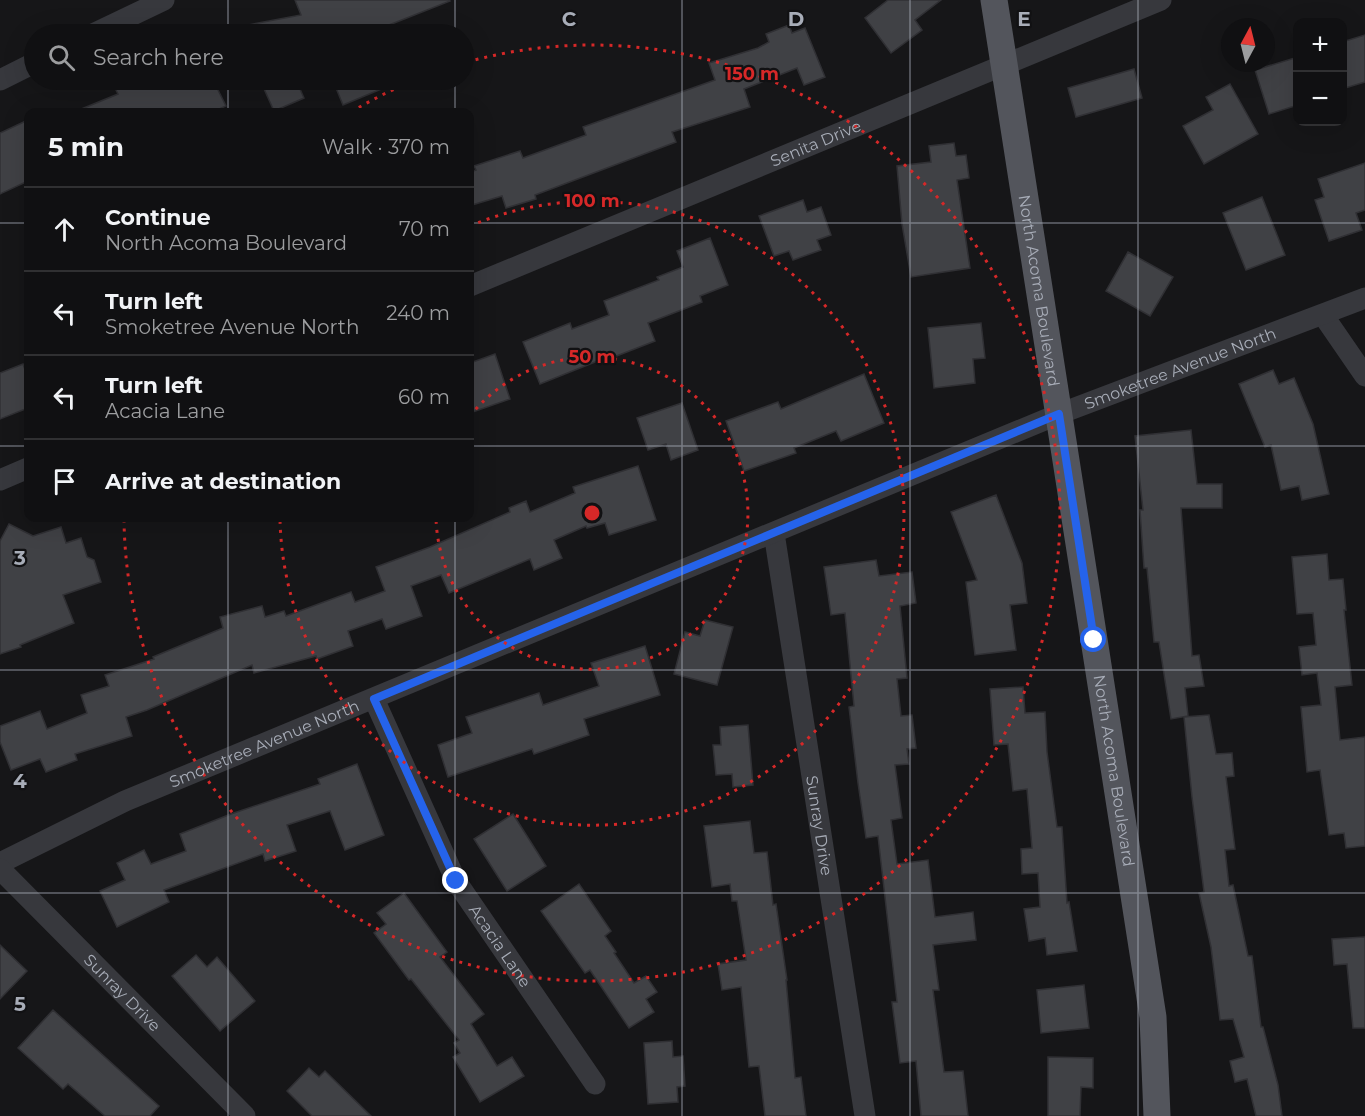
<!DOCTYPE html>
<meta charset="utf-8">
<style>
:root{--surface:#101012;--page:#19191b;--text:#f1f3f6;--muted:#9c9d9f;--line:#303032}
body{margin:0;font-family:Montserrat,sans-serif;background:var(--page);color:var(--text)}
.controls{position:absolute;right:18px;top:18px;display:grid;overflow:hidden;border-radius:12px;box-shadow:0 6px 24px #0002}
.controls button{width:54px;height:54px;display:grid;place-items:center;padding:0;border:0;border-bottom:2px solid var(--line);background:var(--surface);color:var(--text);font:30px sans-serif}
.compass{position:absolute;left:1221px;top:18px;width:54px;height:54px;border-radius:50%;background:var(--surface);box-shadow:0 6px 24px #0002;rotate:7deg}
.stop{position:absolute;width:18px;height:18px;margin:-14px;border:4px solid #2563eb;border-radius:50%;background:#fff}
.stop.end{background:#2563eb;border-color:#fff;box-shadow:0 2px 6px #0008}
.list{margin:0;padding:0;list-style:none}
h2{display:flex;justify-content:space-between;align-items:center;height:78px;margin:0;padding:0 24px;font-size:26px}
h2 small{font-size:20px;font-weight:400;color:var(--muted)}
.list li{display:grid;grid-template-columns:39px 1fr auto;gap:18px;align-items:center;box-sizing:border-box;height:84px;padding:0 24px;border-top:2px solid var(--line)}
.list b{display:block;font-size:22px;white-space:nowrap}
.list p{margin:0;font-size:20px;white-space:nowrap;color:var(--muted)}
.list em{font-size:20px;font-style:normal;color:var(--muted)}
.icon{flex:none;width:33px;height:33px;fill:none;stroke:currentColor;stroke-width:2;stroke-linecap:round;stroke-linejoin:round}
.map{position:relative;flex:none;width:1365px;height:1116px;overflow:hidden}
.search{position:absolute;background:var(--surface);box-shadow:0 6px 24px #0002;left:24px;top:24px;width:450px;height:66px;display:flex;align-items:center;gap:15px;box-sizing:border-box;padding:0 21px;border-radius:33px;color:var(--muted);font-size:22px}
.panel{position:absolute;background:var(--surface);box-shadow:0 6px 24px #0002;left:24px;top:108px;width:450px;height:414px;border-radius:12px}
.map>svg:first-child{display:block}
.building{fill:#404145;stroke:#303034;stroke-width:1.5}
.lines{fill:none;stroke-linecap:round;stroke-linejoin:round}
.minor{stroke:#37383d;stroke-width:21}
.major{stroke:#53555c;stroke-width:27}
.route{stroke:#2563eb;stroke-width:8}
.grid{fill:none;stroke:#a8adb8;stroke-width:1.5;stroke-opacity:0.55}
.ring{fill:none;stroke:#d62828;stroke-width:3;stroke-dasharray:3 6}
.labels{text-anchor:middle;stroke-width:4.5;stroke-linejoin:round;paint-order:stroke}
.street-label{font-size:16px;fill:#a8adb8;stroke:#111113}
.grid-label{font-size:20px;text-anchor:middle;font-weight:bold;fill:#a8adb8;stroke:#111113;stroke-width:4.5;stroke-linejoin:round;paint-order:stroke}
.centre{fill:#d62828;stroke:#111113;stroke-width:3}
.ring-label{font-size:18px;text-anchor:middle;font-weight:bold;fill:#d62828;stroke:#111113;stroke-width:4.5;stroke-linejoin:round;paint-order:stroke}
</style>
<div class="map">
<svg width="1365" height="1116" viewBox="0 0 1365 1116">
<rect width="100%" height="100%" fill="#161618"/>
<g class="building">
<polygon points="295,0 449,0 450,1 384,27 387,34 242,34 242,26 301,15"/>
<polygon points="888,0 941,0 915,20 922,30 891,53 865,18"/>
<polygon points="789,25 792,33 805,28 825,77 804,85 797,68 744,89 750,107 672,132 676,142 535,195 536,199 506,208 502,196 472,205 470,197 470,172 476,170 474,166 520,151 523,158 586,135 583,127 715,80 709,63 758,48 769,42 766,34"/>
<polygon points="1365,35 1365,82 1342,89 1342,42"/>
<polygon points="1298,57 1298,105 1269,114 1255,70"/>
<polygon points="1134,69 1142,98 1076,117 1068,88"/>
<polygon points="111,80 213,80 226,106 213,112 74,112 118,94"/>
<polygon points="260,80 296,80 304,98 274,111"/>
<polygon points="356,80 403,80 343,105 336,88"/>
<polygon points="1230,84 1258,134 1204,164 1183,126 1213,110 1206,97"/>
<polygon points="28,120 28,181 0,194 0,133"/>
<polygon points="954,143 956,156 966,155 969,178 957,180 970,268 911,277 902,224 897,166 931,162 929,146"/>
<polygon points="1365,163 1365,210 1356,213 1362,230 1329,241 1315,200 1324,197 1318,179"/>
<polygon points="1262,197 1285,255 1246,270 1223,213"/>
<polygon points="803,200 807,212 821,207 831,235 817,240 821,250 793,260 789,251 774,256 759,216"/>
<polygon points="710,238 728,285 700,296 702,302 648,323 655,341 601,362 600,360 540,384 523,342 570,323 572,329 609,315 604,301 659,280 657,277 683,267 677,251"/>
<polygon points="1128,252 1173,277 1150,316 1106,291"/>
<polygon points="981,323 985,358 973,359 975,383 934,388 928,328"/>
<polygon points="495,354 510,399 470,413 470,363"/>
<polygon points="23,364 28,378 28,408 0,419 0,373"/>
<polygon points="1273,370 1279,384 1294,378 1313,424 1329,494 1302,500 1299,486 1281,490 1271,445 1265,447 1239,384"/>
<polygon points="864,374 884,423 841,441 836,431 794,448 796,453 744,471 726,421 778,402 781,409"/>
<polygon points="682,403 698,450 671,460 666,444 648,450 637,418"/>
<polygon points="1191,430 1197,484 1222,484 1222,508 1181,508 1192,656 1199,655 1204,686 1185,688 1188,716 1171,719 1159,642 1154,642 1147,568 1144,568 1140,510 1143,510 1135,436"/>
<polygon points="638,466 656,520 609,535 605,523 587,528 586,526 554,540 562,558 534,570 530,559 449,593 441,575 411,586 422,616 386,629 382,619 348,631 353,646 317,659 316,656 254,673 252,665 147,710 126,717 132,736 75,754 77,760 46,772 40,759 11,770 0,742 0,726 40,711 47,729 87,713 81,695 109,686 105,675 154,659 153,657 223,628 220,617 262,606 265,617 284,611 286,616 351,592 355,602 385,591 376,567 430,547 510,512 509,508 526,501 530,512 575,493 573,487"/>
<polygon points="996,495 1022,563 1027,603 1010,605 1016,650 975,655 966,582 977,580 951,512"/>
<polygon points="9,524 33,536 61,527 66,543 81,538 87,557 94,560 101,582 63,595 74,623 20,645 21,647 0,654 0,541"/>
<polygon points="1327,554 1329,580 1343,579 1346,610 1344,610 1352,685 1335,687 1340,740 1365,737 1365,846 1346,848 1344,833 1329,835 1320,770 1307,772 1301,707 1321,705 1317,673 1302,675 1299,647 1316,645 1313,613 1297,614 1292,557"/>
<polygon points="876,560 879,576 912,572 916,603 900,606 907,678 897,679 901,716 912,715 916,748 907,749 909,764 895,765 902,818 891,820 897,864 928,860 935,917 973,912 976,940 933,945 939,990 933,990 944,1072 963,1071 968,1116 921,1116 916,1061 900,1063 892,1002 897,1002 878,836 866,838 858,783 849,707 854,706 845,613 831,615 824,567"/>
<polygon points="705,620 733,627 717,685 674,674 685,632 700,636"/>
<polygon points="645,646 660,695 584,719 589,735 534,754 532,749 448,777 438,745 472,733 466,717 539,693 543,705 599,686 591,663"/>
<polygon points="1023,687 1025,713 1045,712 1047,752 1057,827 1062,827 1067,903 1069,902 1077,951 1047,955 1045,938 1029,941 1024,909 1040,907 1038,873 1022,874 1021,849 1032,848 1027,789 1013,791 1008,744 994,745 990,689"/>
<polygon points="1209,715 1216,754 1232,753 1234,776 1226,777 1235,849 1225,850 1229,886 1233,885 1248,956 1252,956 1261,1027 1263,1027 1278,1085 1282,1116 1256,1116 1247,1079 1235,1082 1230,1061 1244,1057 1233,1019 1220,1020 1211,947 1199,893 1204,892 1192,797 1184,717"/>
<polygon points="748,725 753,785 733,787 732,774 716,775 713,745 721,745 720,727"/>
<polygon points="357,764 384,835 345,850 330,811 287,825 296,851 265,861 263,854 164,890 169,902 117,927 100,891 125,880 117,863 144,850 151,864 186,851 180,834 231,814 320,784 318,779"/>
<polygon points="513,814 546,866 507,891 474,839"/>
<polygon points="750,821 754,853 767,852 773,905 776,904 787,980 786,980 795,1078 801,1077 806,1116 765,1116 759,1066 749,1067 741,987 722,990 718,964 746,960 737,901 732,901 730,884 712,887 704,826"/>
<polygon points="579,884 611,931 605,936 616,952 614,953 634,983 646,976 657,992 646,999 654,1012 629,1028 590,970 585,973 541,911"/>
<polygon points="404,893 447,952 440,957 484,1014 471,1024 497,1066 512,1057 524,1076 480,1102 453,1057 460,1053 454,1043 459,1040 411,979 409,980 374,933 386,924 377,913"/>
<polygon points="1365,937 1365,1028 1353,1028 1347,964 1334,965 1332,939"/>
<polygon points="0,945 27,971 0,999"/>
<polygon points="196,955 207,967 217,957 255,1001 220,1031 172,976"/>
<polygon points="1084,985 1089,1028 1041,1033 1037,990"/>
<polygon points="53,1010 159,1106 150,1116 105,1116 68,1084 63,1089 18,1048"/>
<polygon points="672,1041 673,1057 683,1056 685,1086 677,1087 678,1102 648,1104 644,1043"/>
<polygon points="1048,1057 1093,1058 1093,1088 1081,1087 1080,1116 1048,1116"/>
<polygon points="309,1068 319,1077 325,1071 371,1116 312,1116 287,1091"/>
</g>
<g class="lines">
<g class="minor">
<polyline points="93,34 164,0"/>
<polyline points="0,80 34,63"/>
<path id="s1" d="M470,286L1161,0"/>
<polyline points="1323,315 1365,376"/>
<polyline points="0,480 28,468"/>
<path id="s2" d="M774,533L865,1116"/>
<path id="s3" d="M374,699L456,881L595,1084"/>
<path id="s4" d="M0,863L125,801L1059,414L1365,298"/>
<path id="s5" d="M0,869L245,1116"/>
</g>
<path class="major" id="s6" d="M994,0L1153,1017L1157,1116"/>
</g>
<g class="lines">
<polyline class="route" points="456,881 374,699 1059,414 1094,640"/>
</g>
<path class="grid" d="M228,0V34M455,0V34M682,0V1116M910,0V1116M1138,0V1116M228,80V112M455,80V112M0,223H28M470,223H1365M0,446H28M470,446H1365M228,518V1116M455,518V1116M0,670H1365M0,893H1365"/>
<g class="ring">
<path d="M470 416A156 156 0 1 1 436 518"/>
<path d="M470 226A312 312 0 1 1 280 518"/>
<path d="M351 112A468 468 0 0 1 413 81M467 62A468 468 0 1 1 124 521"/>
</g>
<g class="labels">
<g class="street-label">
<text dy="6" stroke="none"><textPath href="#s1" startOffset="374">Senita Drive</textPath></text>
<text dy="6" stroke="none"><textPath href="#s6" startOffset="294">North Acoma Boulevard</textPath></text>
<text dy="6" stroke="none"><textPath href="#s4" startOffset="1280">Smoketree Avenue North</textPath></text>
<text dy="6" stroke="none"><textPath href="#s4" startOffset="290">Smoketree Avenue North</textPath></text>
<text dy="6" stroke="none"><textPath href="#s6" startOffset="780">North Acoma Boulevard</textPath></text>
<text dy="6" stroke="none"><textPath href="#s2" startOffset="296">Sunray Drive</textPath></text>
<text dy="6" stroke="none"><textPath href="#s3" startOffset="278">Acacia Lane</textPath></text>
<text dy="6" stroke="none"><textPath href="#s5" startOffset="174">Sunray Drive</textPath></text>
</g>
</g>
<g class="grid-label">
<text x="569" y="26">C</text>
<text x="796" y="26">D</text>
<text x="1024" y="26">E</text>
<text x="20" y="565">3</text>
<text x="20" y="788">4</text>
<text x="20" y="1011">5</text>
</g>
<circle cx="592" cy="513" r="9" class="centre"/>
<g class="ring-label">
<text x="752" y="80">150 m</text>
<text x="592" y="207">100 m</text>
<text x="592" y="363">50 m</text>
</g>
</svg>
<div class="controls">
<button>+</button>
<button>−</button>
</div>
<svg class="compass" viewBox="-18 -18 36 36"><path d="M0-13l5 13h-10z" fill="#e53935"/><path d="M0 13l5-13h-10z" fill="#9c9d9f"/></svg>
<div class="stop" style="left:1094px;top:640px"></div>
<div class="stop end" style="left:456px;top:881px"></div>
<div class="search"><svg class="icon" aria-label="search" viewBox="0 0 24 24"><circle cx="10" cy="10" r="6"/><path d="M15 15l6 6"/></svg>Search here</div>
<section class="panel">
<h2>5 min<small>Walk · 370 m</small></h2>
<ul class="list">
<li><svg class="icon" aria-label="ahead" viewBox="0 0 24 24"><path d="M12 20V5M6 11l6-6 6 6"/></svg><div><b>Continue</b><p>North Acoma Boulevard</p></div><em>70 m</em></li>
<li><svg class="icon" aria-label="left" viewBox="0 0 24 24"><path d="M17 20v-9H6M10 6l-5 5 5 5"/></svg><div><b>Turn left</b><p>Smoketree Avenue North</p></div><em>240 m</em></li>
<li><svg class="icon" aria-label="left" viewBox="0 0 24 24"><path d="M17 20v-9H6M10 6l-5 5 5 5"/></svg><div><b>Turn left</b><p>Acacia Lane</p></div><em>60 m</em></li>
<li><svg class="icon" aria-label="arrive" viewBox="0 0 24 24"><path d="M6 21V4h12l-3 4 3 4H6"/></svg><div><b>Arrive at destination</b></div></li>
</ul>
</section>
</div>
